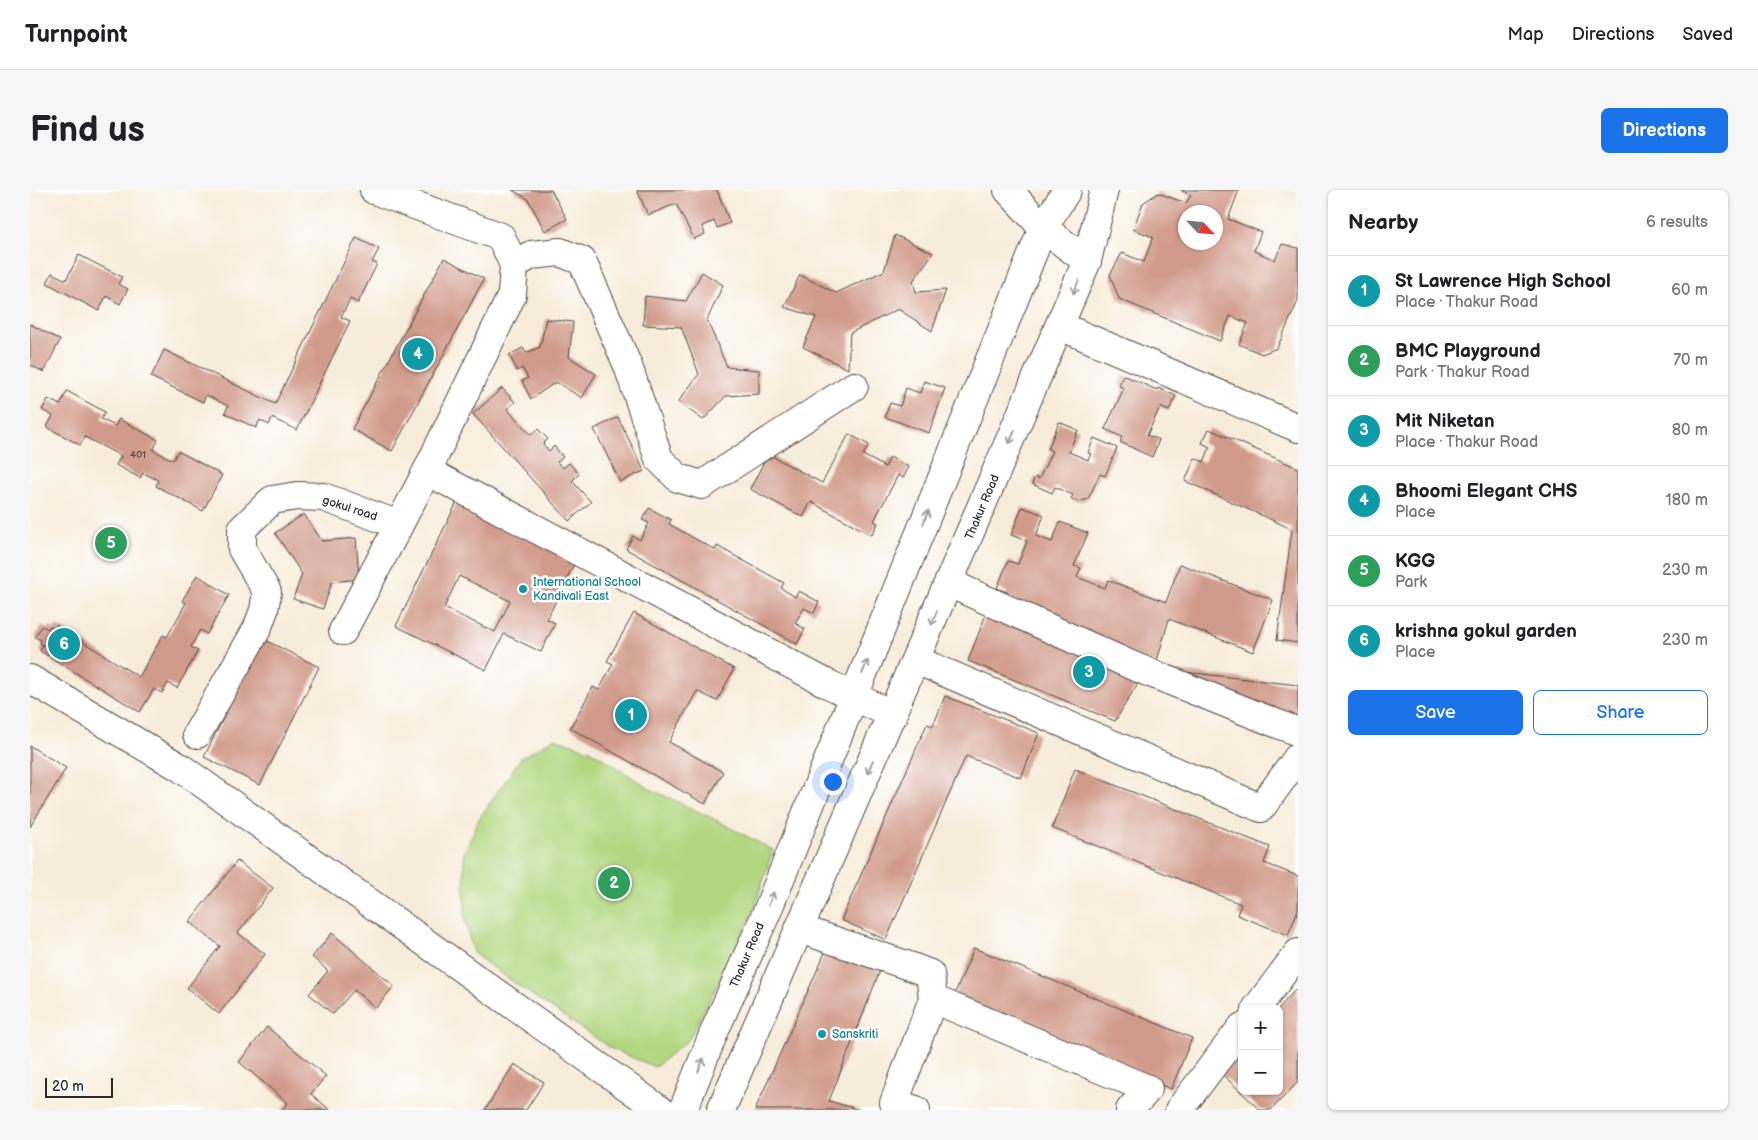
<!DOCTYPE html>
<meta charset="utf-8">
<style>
:root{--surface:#fff;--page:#f6f6f6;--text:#202124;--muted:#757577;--line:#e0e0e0;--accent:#1a73e8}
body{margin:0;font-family:"Balsamiq Sans",sans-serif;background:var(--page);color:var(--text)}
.controls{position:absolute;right:15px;bottom:15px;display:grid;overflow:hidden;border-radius:8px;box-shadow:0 1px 4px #0004}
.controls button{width:45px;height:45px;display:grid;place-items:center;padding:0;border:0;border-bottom:1px solid var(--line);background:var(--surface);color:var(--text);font:25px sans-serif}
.compass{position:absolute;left:1148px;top:15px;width:45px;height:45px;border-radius:50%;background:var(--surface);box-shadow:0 1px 4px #0004;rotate:116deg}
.scale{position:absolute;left:15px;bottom:12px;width:68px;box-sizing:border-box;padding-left:5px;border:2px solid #2b2b2b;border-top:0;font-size:14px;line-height:18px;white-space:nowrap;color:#2b2b2b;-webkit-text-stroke:4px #fff;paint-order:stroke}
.you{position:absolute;left:802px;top:591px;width:18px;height:18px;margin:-12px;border:4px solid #fff;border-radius:50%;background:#1a73e8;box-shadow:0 0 0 8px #1a73e833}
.badge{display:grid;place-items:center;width:32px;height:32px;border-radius:50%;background:var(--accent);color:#fff;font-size:16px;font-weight:700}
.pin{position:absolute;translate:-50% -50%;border:2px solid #fff;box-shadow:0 1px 5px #0006}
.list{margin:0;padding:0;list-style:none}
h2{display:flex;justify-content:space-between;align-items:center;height:65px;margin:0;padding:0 20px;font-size:21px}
h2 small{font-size:16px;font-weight:400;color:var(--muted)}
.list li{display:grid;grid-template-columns:32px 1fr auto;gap:15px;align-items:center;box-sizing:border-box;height:70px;padding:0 20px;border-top:1px solid var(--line)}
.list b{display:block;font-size:19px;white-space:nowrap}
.list p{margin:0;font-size:16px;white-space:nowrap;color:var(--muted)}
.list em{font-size:16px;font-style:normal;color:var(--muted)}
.actions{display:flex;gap:10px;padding:15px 20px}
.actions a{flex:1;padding:11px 0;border:1px solid var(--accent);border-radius:8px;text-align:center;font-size:18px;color:var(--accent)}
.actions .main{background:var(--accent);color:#fff}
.map{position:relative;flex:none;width:1268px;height:920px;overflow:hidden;border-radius:8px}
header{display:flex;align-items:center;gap:30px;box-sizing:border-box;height:70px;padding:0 25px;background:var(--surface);border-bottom:1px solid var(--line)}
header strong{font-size:24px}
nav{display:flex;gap:28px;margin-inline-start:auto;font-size:18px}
.intro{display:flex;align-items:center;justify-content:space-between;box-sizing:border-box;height:120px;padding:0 30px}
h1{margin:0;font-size:35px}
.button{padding:12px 22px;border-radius:8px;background:var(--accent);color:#fff;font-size:18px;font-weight:700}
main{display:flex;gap:30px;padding:0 30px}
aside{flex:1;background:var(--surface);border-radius:8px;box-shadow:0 1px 4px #0004}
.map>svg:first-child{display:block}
.green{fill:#b2d780;stroke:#6e8156}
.building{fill:#d19b8b;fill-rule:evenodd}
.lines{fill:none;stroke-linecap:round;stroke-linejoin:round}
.minor-casing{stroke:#4a4845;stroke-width:30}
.minor{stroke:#fff;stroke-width:28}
.oneway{stroke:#a0a0a0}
.culture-dot{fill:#0f9aa8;stroke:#fff;stroke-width:2}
.labels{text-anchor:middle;stroke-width:5;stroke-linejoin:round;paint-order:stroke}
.number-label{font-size:10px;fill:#544743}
.street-label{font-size:12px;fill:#2b2b2b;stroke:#fff}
.culture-label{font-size:12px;fill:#0d838f;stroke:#fff;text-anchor:start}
</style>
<header>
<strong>Turnpoint</strong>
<nav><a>Map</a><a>Directions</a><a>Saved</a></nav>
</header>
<div class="intro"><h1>Find us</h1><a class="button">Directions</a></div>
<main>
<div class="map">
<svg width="1268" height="920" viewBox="0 0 1268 920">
<rect width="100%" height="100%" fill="#fff"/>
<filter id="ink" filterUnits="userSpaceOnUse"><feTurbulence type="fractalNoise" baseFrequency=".02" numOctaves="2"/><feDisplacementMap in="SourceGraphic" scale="10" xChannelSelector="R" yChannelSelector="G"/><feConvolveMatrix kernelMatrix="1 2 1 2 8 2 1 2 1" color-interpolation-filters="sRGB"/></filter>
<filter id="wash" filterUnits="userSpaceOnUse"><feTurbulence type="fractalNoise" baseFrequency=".0096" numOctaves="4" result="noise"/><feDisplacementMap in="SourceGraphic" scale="20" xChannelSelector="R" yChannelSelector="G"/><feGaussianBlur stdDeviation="1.12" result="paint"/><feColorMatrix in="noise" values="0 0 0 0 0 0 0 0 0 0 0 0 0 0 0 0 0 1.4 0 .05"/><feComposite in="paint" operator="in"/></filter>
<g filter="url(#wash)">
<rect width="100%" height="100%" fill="#f7ecda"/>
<polygon class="green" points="524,548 560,560 620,599 678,626 743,660 723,722 697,776 659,849 625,877 582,859 487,795 443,763 435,730 434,664 449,629 491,568"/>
<g id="blocks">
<g class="building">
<polygon points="482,0 521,0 537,29 515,41 498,9"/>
<polygon points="607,0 687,0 700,33 687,38 684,31 672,36 675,44 664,49 646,14 618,25"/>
<path d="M1151,0H1209L1198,29L1231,42L1224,61L1245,70L1252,54L1268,58V111L1247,158L1232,164L1209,154L1218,133L1200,126L1190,151L1089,109L1080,85L1092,63L1114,72L1123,47L1103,39L1113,13L1128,3L1156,13L1161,5ZM1156,22H1186V52H1156Z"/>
<polygon points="865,45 903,63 883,91 886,102 916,100 902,141 868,119 820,143 818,179 773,157 786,127 754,117 770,85 806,103 854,81"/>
<polygon points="326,48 349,59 342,72 347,74 328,113 320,109 311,127 320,131 267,240 242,228 239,235 230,230 226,238 195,223 198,216 176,205 173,212 121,187 134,160 245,214"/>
<polygon points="49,65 92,87 88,94 98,99 90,114 76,106 69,121 17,93 22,83 36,90"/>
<polygon points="414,68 454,89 362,261 322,239"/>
<polygon points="672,82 693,95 677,130 697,177 729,180 729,204 696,206 673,230 648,212 669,184 651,137 613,135 615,106 656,111"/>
<polygon points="516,129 543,132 539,167 566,184 552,208 526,192 501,209 492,191 498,188 492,178 487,181 479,165 493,158 496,163 510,157"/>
<polygon points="0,134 30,150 14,182 0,175"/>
<polygon points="1093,185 1127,200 1128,198 1146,206 1139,221 1130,217 1117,245 1129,250 1122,267 1090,252 1092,247 1075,239 1094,198 1089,196"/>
<polygon points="894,191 915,198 899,243 855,227 860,213 870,216 876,198 890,203"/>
<polygon points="472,198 485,212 477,219 501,245 508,239 518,249 513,254 519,261 524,256 533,267 527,272 533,278 539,273 549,284 542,291 561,312 539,331 443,224"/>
<polygon points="37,201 75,222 71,229 85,236 89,229 128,250 123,260 143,270 148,261 192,285 173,321 126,296 128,290 113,283 110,288 86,275 91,266 55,247 50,255 17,237 23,226 12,220 18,209 30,215"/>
<polygon points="588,227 614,281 590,292 564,239"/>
<polygon points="1029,232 1048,240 1039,262 1058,270 1061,264 1058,263 1064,248 1087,258 1075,286 1070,284 1058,309 1049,312 1041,309 1043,305 1025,297 1022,303 1002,294 1005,287 1009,289 1022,261 1018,259"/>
<polygon points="1179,239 1268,278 1268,453 1247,450 1262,339 1155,291 1165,268 1174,272 1180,257 1172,253"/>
<polygon points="819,244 839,255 833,265 855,277 860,267 879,277 873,288 868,285 844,331 848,333 842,345 781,312 773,327 720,299 738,264 792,293"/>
<path d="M427,312L546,370L517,429L525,433L511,462L474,444L456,480L366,436ZM429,386L480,411L465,442L414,418Z"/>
<polygon points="992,317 1014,325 1006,346 1022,352 1030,332 1058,343 1044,376 1051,378 1047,387 1075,398 1078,390 1136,412 1150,374 1243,410 1223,462 1139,429 1126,474 975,411 977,402 967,398 978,371 988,374 997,351 981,345"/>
<polygon points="619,318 641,330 639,334 685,360 687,356 754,393 751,398 765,407 769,401 789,412 784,423 774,418 765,433 775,439 767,454 596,359 603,346 610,350 619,333 612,330"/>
<polygon points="274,324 292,351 326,348 329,389 302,392 293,419 263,409 272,384 245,343"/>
<polygon points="167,385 199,405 177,444 170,440 161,457 168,461 147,498 138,493 132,503 124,499 110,522 10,461 13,455 10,453 11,450 5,447 12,436 18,439 20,436 24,439 26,435 109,487 133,445 137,447 156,413 152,411"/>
<polygon points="961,411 1103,476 1268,495 1268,533 1111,488 1085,531 938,471"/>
<polygon points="604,423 704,479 687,511 667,501 639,552 693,582 675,614 540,538 563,497 569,500 583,474 577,471"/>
<polygon points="233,449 289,477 230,595 174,567"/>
<polygon points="915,506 1009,543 991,588 936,566 856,750 811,730 897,534 903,536"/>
<polygon points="0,556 36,578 0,637"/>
<polygon points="1045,579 1240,657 1234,673 1268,686 1268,720 1258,745 1207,725 1211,714 1022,638"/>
<polygon points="207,671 243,698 208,743 235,764 189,824 157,798 190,756 159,732"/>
<polygon points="302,743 364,796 346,818 324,800 303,824 279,804 298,781 282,767"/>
<polygon points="797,758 851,778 799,911 830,920 725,920"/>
<polygon points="944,758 1162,848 1141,899 923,808"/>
<polygon points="1268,797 1268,892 1241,920 1230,920 1189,881 1212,857 1212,901 1249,901 1249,819 1248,819"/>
<polygon points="237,837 296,886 281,904 300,920 252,920 258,913 209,872"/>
<polygon points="484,874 514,892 496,920 455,920"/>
</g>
</g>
</g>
<g filter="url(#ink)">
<use href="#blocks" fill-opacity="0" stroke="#4a4845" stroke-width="1"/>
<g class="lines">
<g class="minor-casing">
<g id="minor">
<polyline points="978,0 1013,38 1057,71"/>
<polyline points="484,75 501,65 530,62 552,71 598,176 629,269 648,288 672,295 824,196"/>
<polyline points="1030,136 1268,238"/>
<polyline points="397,281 796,493 863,525"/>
<polyline points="919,393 1103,476 1268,542"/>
<polyline points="313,441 369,335"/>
<polyline points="886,470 1231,618 1268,567"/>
<polyline points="0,489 151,578 630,920"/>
<polyline points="167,544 227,439 234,420 237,402 212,359 212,339 242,310 267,306 293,307 369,335 397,281 482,105 484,75 471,47 344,0"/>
<polyline points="770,739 882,777 900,784 903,809 864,913 886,920"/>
<polyline points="903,809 1118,899 1100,920"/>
<polyline points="1226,819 1268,763"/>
<polyline points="653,920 685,840 736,724 1013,38 1037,0"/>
<polyline points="691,920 1057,71 1074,0"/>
<polyline points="1149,920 1212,837"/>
</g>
</g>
<use href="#minor" class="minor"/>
</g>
<defs><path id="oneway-shaft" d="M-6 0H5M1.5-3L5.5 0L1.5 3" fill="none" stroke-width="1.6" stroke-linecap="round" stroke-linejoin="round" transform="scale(1.25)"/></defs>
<g class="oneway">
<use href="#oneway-shaft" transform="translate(1046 97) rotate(113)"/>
<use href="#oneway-shaft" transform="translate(982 247) rotate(113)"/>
<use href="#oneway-shaft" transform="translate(896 327) rotate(-68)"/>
<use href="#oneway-shaft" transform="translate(904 428) rotate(113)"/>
<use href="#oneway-shaft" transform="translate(835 477) rotate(-68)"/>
<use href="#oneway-shaft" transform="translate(840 577) rotate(113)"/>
<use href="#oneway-shaft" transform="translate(741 709) rotate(-68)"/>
<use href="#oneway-shaft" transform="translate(671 875) rotate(-68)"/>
</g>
</g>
<g class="culture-dot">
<circle cx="493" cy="399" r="5"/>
<circle cx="792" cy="844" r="5"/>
</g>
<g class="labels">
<g class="number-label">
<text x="108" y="268">401</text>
</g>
<g class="street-label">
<text transform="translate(952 317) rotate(-67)" y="4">Thakur Road</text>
<text transform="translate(320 318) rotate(18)" y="4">gokul road</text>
<text transform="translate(717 765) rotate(-67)" y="4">Thakur Road</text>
</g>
<g class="culture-label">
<text x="503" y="396">International School<tspan x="503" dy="14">Kandivali East</tspan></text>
<text x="802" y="848">Sanskriti</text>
</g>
</g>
</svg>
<div class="controls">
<button>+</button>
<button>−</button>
</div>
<svg class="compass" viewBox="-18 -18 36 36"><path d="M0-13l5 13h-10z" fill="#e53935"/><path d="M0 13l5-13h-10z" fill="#757577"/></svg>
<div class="scale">20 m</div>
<div class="you"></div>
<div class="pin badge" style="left:601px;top:525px;background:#0f9aa8">1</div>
<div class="pin badge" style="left:584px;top:693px;background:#2e9e5b">2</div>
<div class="pin badge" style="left:1059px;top:482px;background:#0f9aa8">3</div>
<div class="pin badge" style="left:388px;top:164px;background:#0f9aa8">4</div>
<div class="pin badge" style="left:81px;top:353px;background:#2e9e5b">5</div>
<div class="pin badge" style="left:34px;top:454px;background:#0f9aa8">6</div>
</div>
<aside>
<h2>Nearby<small>6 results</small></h2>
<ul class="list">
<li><span class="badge" style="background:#0f9aa8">1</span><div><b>St Lawrence High School</b><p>Place · Thakur Road</p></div><em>60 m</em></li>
<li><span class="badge" style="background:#2e9e5b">2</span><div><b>BMC Playground</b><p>Park · Thakur Road</p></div><em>70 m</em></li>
<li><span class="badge" style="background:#0f9aa8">3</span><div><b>Mit Niketan</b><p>Place · Thakur Road</p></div><em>80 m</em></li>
<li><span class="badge" style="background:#0f9aa8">4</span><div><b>Bhoomi Elegant CHS</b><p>Place</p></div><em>180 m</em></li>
<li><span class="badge" style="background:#2e9e5b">5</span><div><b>KGG</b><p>Park</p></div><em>230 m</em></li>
<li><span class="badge" style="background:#0f9aa8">6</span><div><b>krishna gokul garden</b><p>Place</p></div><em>230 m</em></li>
</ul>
<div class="actions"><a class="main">Save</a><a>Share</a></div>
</aside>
</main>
